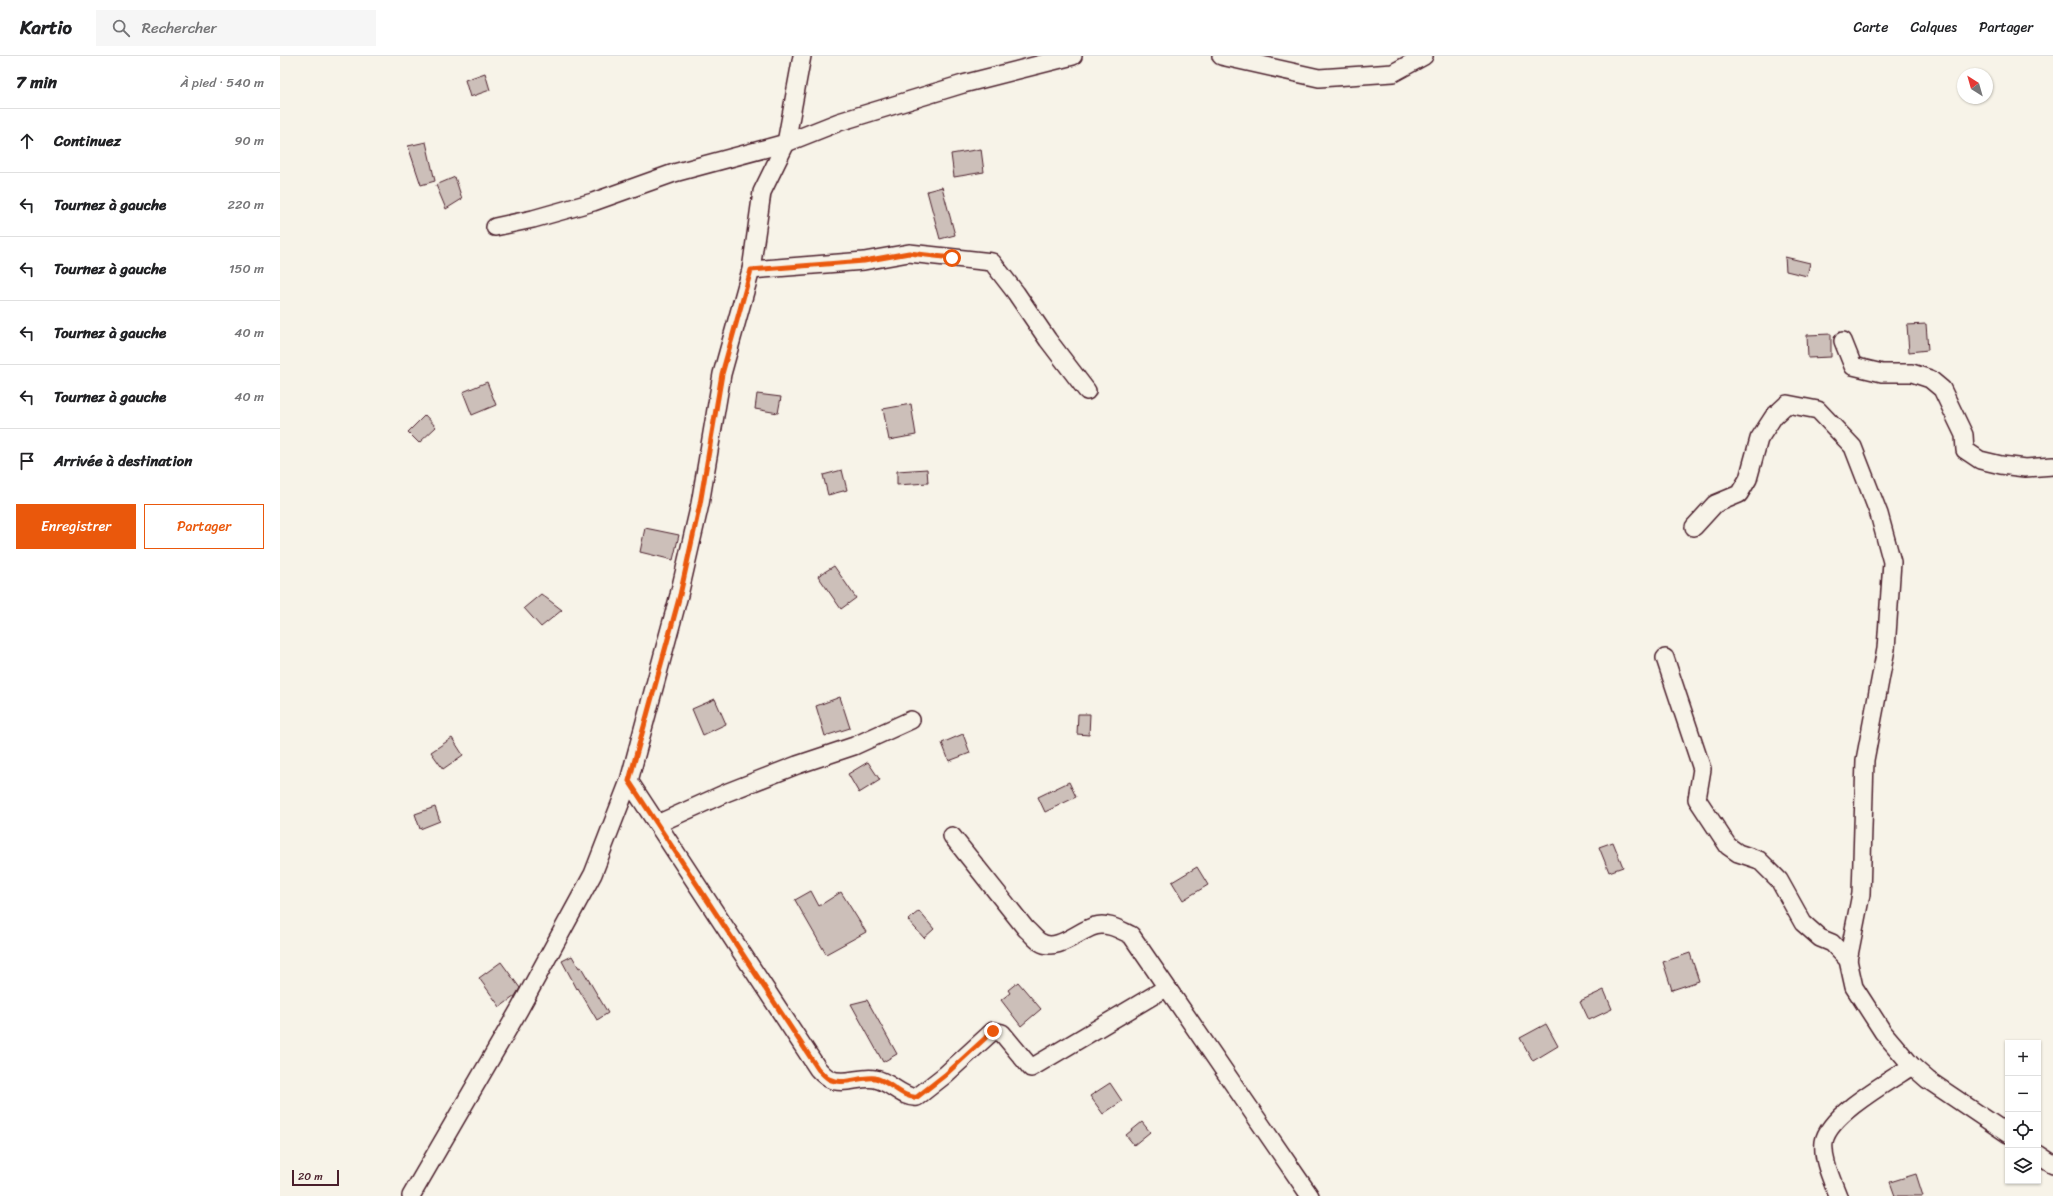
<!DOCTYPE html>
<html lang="fr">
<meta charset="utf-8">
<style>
:root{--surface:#fff;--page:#f6f6f6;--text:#202124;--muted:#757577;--line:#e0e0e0;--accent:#ea580c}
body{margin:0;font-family:Sriracha,sans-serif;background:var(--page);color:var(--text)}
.controls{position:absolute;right:12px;bottom:12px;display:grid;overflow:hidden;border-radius:0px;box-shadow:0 1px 3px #0004}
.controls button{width:36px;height:36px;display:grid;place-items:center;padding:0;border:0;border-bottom:1px solid var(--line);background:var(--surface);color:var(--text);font:20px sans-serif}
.compass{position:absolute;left:1677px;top:12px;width:36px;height:36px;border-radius:50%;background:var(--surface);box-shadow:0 1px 3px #0004;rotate:323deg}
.scale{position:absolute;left:12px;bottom:10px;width:47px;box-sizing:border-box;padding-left:4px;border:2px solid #4a1f2b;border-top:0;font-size:11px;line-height:14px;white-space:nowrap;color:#4a1f2b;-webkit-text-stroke:3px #f7f3e8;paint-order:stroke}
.stop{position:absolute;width:12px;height:12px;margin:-9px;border:3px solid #ea580c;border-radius:50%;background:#fff}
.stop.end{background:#ea580c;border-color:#fff;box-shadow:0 1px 4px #0008}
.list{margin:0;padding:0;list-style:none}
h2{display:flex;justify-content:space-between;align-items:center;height:52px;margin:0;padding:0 16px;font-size:17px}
h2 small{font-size:13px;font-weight:400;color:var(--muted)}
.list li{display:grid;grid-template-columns:26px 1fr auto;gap:12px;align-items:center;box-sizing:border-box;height:64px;padding:0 16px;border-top:1px solid var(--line)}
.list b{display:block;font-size:15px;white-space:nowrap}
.list em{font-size:13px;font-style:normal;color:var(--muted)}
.actions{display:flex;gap:8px;padding:12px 16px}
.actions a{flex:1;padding:9px 0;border:1px solid var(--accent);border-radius:0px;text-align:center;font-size:14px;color:var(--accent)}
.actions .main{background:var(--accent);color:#fff}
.icon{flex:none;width:22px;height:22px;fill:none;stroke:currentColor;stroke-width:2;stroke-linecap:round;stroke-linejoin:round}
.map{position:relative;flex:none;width:1773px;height:1140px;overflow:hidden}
header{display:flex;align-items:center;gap:24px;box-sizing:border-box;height:56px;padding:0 20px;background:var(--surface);border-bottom:1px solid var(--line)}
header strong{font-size:19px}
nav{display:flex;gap:22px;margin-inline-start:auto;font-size:14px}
.search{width:280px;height:36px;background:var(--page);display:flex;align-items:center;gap:10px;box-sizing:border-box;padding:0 14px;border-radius:0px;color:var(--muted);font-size:15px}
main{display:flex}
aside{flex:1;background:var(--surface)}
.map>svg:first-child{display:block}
.building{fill:#ccbfb9;stroke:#4a1f2b}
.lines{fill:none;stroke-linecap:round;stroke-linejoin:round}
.minor-casing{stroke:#4a1f2b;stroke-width:20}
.minor{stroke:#f7f3e8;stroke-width:17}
.route{stroke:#ea580c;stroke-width:5}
</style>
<header>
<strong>Kartio</strong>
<div class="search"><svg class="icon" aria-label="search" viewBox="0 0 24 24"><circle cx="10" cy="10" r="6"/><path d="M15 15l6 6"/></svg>Rechercher</div>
<nav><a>Carte</a><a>Calques</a><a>Partager</a></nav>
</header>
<main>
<aside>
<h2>7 min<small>À pied · 540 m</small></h2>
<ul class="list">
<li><svg class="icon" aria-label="ahead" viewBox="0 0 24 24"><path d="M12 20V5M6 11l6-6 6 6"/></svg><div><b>Continuez</b></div><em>90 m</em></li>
<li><svg class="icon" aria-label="left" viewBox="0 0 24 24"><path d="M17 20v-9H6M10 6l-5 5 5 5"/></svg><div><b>Tournez à gauche</b></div><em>220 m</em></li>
<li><svg class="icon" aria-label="left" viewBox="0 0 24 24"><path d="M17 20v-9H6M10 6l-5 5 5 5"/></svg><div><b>Tournez à gauche</b></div><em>150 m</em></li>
<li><svg class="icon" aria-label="left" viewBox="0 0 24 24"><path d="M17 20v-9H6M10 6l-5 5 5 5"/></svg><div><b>Tournez à gauche</b></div><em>40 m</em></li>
<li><svg class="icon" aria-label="left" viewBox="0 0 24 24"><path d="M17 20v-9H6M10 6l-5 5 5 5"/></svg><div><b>Tournez à gauche</b></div><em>40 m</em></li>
<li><svg class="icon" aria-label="arrive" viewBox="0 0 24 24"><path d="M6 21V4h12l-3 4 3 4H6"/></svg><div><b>Arrivée à destination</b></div></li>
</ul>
<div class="actions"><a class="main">Enregistrer</a><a>Partager</a></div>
</aside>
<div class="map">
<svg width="1773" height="1140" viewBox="0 0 1773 1140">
<rect width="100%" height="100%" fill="#f7f3e8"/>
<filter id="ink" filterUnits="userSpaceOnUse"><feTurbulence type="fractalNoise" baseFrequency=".025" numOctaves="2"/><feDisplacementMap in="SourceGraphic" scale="8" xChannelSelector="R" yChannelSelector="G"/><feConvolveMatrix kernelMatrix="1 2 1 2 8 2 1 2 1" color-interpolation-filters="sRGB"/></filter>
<g filter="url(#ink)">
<g class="building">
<polygon points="205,17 210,34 190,41 185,24"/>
<polygon points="146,86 155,125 141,129 128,90"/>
<polygon points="701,93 704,116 674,121 671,98"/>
<polygon points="175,121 182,143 166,153 156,129"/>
<polygon points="662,131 675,179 660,183 647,135"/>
<polygon points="1505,201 1530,207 1527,220 1506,215"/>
<polygon points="1646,268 1648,294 1629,296 1627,269"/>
<polygon points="1551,278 1551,301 1528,302 1527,279"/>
<polygon points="207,326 216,349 192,359 183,336"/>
<polygon points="477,338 501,341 498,357 475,353"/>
<polygon points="631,348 636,379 609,384 603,353"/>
<polygon points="145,359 156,371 139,387 128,376"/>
<polygon points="647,413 648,427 617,429 617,415"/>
<polygon points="562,414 567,434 548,439 543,419"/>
<polygon points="365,472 399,479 393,504 360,496"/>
<polygon points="554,510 576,542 561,553 538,520"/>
<polygon points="261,538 282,554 261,571 244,552"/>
<polygon points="560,641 570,672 545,680 536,650"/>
<polygon points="435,643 446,668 423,679 412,653"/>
<polygon points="798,658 810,658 809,679 797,678"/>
<polygon points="683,678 690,697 669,705 662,687"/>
<polygon points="172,682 183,699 163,713 151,696"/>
<polygon points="588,706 600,724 579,737 568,718"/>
<polygon points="789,726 796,741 765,756 758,741"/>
<polygon points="155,751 160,765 140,773 135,758"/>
<polygon points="1333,786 1343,811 1329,816 1319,791"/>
<polygon points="917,811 928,829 903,844 892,826"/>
<polygon points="531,835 539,850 561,836 586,876 546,898 515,844"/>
<polygon points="639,855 654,873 644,882 628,864"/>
<polygon points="1410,897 1419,925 1392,934 1383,906"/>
<polygon points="292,900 299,912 301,911 328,957 317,964 298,932 297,933 282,905"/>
<polygon points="221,906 240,932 235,940 220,951 199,922"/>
<polygon points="738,926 761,953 741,970 721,944 730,937 728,934"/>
<polygon points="1324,934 1332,953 1309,964 1300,945"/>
<polygon points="587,944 617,998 603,1006 571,948"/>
<polygon points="1266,968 1278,990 1253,1005 1240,982"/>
<polygon points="830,1027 842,1045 823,1058 810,1040"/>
<polygon points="862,1066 870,1076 854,1089 846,1079"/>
<polygon points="1636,1118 1643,1140 1615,1140 1610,1126"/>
</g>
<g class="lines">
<g class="minor-casing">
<g id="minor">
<polyline points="941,0 1039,22 1113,17 1144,0"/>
<polyline points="215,171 253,163 313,146 394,117 506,87 559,66 683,28 793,0"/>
<polyline points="471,214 584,205 629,197 712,206 736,237 768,284 807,335"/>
<polyline points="1563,285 1573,310 1602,317 1632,317 1650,323 1662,333 1684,379 1685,394 1700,404 1721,409 1745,412 1773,410"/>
<polyline points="1414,471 1435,448 1459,438 1468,423 1479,383 1494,360 1507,348 1538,354 1573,391 1599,458 1612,506 1606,593 1585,704 1581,838 1568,904"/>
<polyline points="1385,602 1422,713 1417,743 1448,790 1458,797 1479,804 1499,824 1523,867 1540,882 1552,887 1568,904 1574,931 1603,976 1632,1010 1648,1024 1728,1078"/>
<path d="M349,725L538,1013C541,1016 545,1021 550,1023C563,1030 581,1020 595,1023C610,1025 623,1043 637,1041L665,1019L713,975L722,977L751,1012L886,932"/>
<polyline points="377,768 448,736 517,709 574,690 631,664"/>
<path d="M672,780L746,873C751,877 755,883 760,886C777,897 799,874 815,870C827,866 840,874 851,879L1030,1140"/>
<polyline points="1758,1098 1773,1108"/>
<polyline points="131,1140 239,954 313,818 349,725 399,539 420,448 442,318 471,214 482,136 506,87 522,0"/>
<path d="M1558,1140C1552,1124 1542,1104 1544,1086C1548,1059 1609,1025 1632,1010"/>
</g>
</g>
<use href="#minor" class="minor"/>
</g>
</g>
<g class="lines" filter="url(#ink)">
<path class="route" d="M672,202L629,197L584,205L471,214L442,318L420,448L400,539L349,725L538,1013C541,1016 545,1021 549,1023C563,1030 581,1020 595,1022C610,1025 623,1043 637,1041L665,1019L713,975"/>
</g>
</svg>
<div class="controls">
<button>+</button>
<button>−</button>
<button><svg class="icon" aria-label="locate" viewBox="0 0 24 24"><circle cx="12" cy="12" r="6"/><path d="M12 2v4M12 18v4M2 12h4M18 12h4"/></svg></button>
<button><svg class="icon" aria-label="layers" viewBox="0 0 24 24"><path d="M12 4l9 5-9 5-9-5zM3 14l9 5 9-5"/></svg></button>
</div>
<svg class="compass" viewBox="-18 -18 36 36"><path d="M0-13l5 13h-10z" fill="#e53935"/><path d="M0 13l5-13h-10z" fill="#757577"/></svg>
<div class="scale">20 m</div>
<div class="stop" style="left:672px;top:202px"></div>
<div class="stop end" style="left:713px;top:975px"></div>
</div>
</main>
